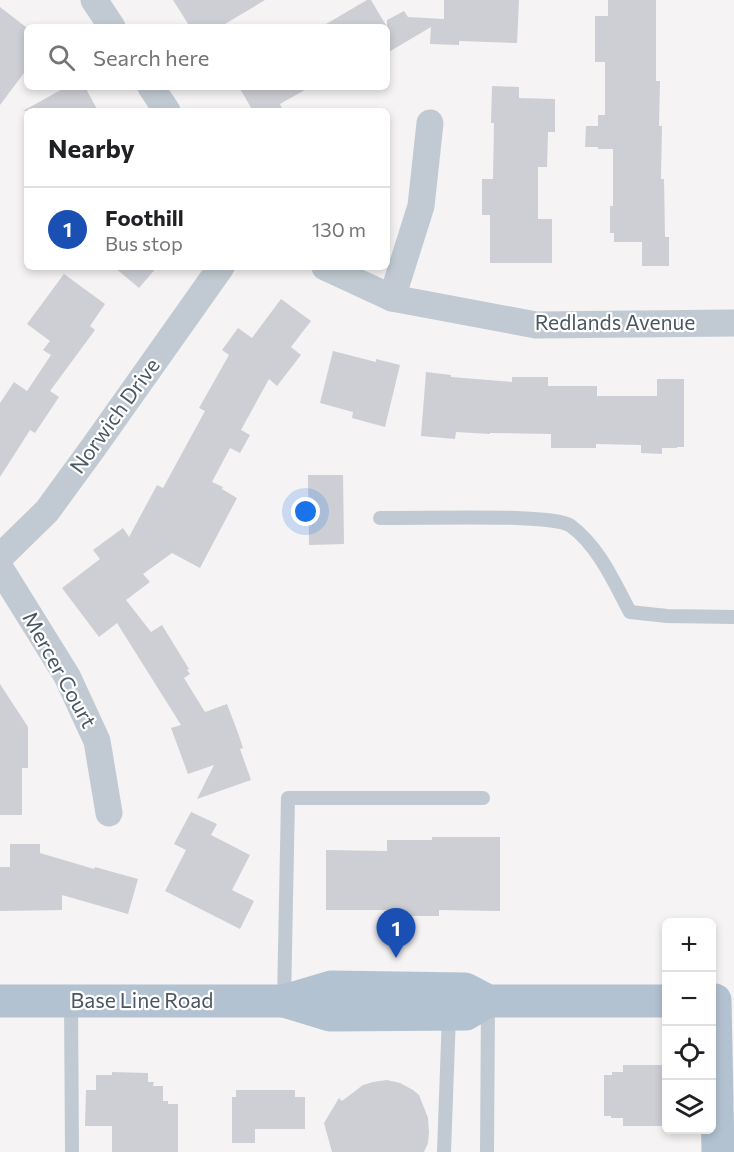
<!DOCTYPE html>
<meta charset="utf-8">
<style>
:root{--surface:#fff;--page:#f2f2f2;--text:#202124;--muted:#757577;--line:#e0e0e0;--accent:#1a73e8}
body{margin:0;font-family:Commissioner,sans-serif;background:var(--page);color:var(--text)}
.controls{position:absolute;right:18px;bottom:18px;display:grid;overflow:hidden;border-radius:9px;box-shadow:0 3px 9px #0003}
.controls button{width:54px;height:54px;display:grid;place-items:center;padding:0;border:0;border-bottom:2px solid var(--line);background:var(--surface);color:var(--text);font:30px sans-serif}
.you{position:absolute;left:306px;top:512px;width:21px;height:21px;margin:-15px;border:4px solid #fff;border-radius:50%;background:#1a73e8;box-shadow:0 0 0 9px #1a73e833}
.badge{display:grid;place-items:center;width:39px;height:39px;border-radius:50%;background:var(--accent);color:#fff;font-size:20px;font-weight:700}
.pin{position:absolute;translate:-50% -50px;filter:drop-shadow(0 2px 3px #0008)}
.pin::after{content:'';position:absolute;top:32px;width:21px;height:18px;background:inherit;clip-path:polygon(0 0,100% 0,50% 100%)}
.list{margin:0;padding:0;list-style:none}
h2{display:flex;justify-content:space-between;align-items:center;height:78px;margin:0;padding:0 24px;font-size:26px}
h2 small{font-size:20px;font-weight:400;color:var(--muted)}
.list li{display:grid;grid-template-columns:39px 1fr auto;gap:18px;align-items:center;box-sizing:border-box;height:84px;padding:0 24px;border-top:2px solid var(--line)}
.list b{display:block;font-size:22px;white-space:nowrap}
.list p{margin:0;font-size:20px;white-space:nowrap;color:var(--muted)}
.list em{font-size:20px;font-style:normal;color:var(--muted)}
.icon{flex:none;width:33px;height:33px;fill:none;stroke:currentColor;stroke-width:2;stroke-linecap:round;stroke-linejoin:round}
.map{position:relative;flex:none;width:734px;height:1152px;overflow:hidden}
.search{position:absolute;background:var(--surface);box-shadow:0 3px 9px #0003;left:24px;top:24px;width:366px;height:66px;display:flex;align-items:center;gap:15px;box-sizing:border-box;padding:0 21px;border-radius:9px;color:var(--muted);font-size:22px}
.panel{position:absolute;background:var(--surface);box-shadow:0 3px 9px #0003;left:24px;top:108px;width:366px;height:162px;border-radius:9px}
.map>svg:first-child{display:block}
.building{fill:#cdcfd5}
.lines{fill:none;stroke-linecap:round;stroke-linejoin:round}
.service{stroke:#c1cad2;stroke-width:14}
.minor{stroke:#c1cad2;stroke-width:27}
.primary{stroke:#b3c2d1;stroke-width:33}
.labels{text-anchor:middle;stroke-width:4.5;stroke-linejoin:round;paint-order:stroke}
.street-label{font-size:21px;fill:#4a5661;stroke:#fff}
</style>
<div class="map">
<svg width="734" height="1152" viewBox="0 0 734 1152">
<rect width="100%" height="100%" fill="#f5f3f3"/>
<g class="building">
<polygon points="173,0 265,0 220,27 190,27"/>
<polygon points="367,0 371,0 387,27 321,27"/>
<polygon points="444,0 519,0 517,43 459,41 459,45 430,44 431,27 387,53 387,20 404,11 408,17 444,19"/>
<polygon points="608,0 656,0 656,81 660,81 659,126 662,126 661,179 664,179 665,237 669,237 669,266 642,266 642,242 614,242 614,233 610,233 610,206 613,206 613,149 598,149 598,147 585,147 586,126 598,126 598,115 605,115 605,62 595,62 595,16 608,16"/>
<polygon points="0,7 27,28 27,69 0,105"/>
<polygon points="492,86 519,87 519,98 555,99 555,132 548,132 547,167 538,167 538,219 552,219 552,263 490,263 490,215 482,215 482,179 493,179 494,123 491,123"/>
<polygon points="66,87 85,87 98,111 23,111"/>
<polygon points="239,87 310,87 280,104 283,111 253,111"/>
<polygon points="114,267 157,267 139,288"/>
<polygon points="64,274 105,304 90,326 95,330 50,391 59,397 35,433 30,430 0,477 0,403 14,382 27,391 51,355 43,350 50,341 27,324"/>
<polygon points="281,299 311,321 291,347 301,355 277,386 269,379 241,430 250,435 240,453 230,448 212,482 223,487 222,489 237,498 200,568 172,553 143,574 150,582 126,600 151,632 162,625 189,669 187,670 190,674 184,678 205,712 227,704 238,733 243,748 240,749 251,780 197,799 214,765 188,774 171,728 181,725 117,623 99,637 62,588 100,559 93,550 123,528 129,537 157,485 163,488 205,411 199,408 229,355 222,350 238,328 252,338"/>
<polygon points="333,351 376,362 376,359 400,365 385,427 352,418 353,412 320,403"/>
<polygon points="426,372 451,375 451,377 512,382 512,377 548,377 548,386 597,386 597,396 657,396 657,379 684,379 684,447 677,447 677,448 662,448 662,454 641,453 641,445 596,444 596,448 551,448 551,434 490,433 490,434 456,432 455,439 421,436"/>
<polygon points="308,475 343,475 344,544 309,545"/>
<polygon points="0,684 28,727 28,768 22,768 22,815 0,815"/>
<polygon points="191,812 217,824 211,835 250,855 232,890 254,901 240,929 165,891 186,850 174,844"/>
<polygon points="432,837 500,837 500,911 439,910 439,916 398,916 398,910 326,910 326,850 387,851 387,840 432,840"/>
<polygon points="10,844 40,844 40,853 94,869 95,867 138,879 128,914 62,895 62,910 0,911 0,867 10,867"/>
<polygon points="623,1065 666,1065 666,1126 623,1126 623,1118 611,1118 611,1116 604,1116 604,1075 612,1075 612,1072 623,1072"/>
<polygon points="112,1072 148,1073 148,1082 154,1082 153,1086 163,1086 163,1101 168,1101 168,1104 178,1104 178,1152 112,1152 112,1126 85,1126 86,1090 96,1090 96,1075 112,1075"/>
<polygon points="387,1080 400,1083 413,1090 419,1095 428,1118 429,1133 428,1143 424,1152 332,1152 324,1123 339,1098 342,1101 363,1085 373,1082"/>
<polygon points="236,1090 295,1090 295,1097 305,1097 305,1129 255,1129 255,1143 232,1143 232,1097 236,1097"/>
</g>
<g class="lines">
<g class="service">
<path d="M380,518C426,518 471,517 517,518C530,519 561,519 571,526C599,547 614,582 630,612L667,616L734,617"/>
<polyline points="71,1001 72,1152"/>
<polyline points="284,1001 288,798 483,798"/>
<polyline points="444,1152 449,1014"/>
<polyline points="487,1152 488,1004"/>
</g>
<g class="minor">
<polyline points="94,0 112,27"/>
<polyline points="151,87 167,111"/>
<polyline points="325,267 392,298 536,325 734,323"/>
<polyline points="392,298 421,206 430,123"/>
<polyline points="0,557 47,511 93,448 221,267"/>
<polyline points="0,568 67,676 97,741 109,813"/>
</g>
<g class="primary">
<polyline points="715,1000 718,1152"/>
<polyline points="0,1001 284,1001 331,987 465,989 488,1001 666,1001"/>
<polyline points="284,1001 330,1015 466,1014 488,1001"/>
</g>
</g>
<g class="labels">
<g class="street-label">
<text x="615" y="330">Redlands Avenue</text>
<text transform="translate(115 416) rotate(-54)" y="7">Norwich Drive</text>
<text transform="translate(59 670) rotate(61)" y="7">Mercer Court</text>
<text x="142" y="1008">Base Line Road</text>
</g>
</g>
</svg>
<div class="controls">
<button>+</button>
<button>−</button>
<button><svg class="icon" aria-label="locate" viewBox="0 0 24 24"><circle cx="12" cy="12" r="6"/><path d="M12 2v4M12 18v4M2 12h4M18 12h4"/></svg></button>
<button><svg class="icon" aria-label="layers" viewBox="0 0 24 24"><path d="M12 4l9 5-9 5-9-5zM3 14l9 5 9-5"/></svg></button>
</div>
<div class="you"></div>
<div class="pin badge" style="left:396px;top:958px;background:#1a4fb4">1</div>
<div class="search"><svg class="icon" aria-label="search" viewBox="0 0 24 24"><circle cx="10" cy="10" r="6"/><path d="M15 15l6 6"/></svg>Search here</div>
<section class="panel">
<h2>Nearby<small></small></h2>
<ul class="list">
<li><span class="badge" style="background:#1a4fb4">1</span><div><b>Foothill</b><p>Bus stop</p></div><em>130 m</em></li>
</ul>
</section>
</div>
